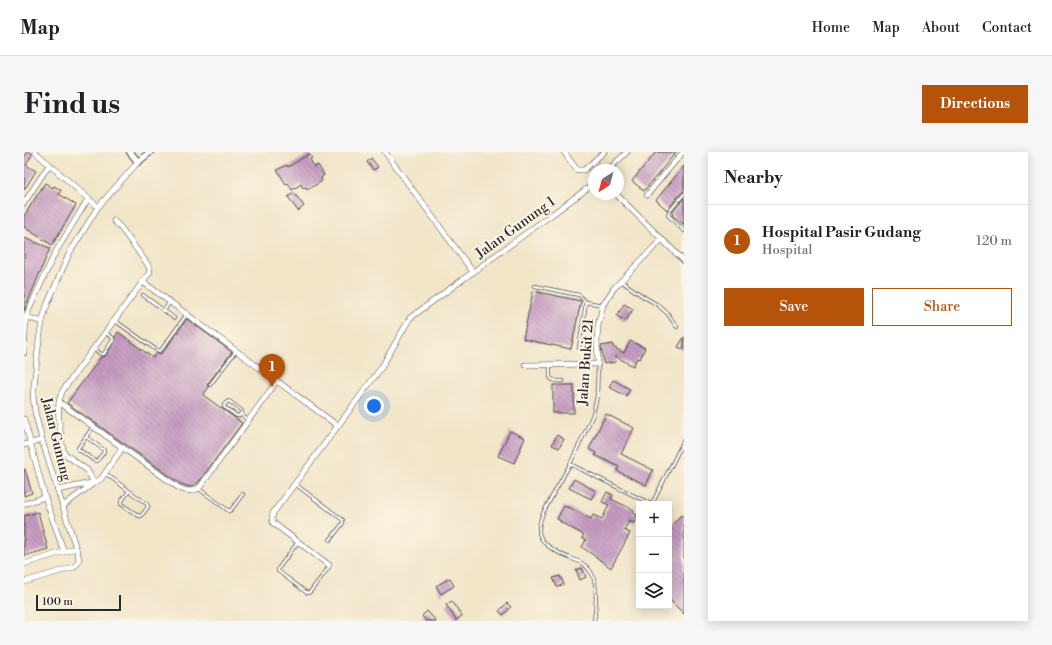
<!DOCTYPE html>
<meta charset="utf-8">
<style>
:root{--surface:#fff;--page:#f6f6f6;--text:#202124;--muted:#757577;--line:#e0e0e0;--accent:#b45309}
body{margin:0;font-family:"Libre Bodoni",serif;background:var(--page);color:var(--text)}
.controls{position:absolute;right:12px;bottom:12px;display:grid;overflow:hidden;border-radius:0px;box-shadow:0 2px 10px #0003}
.controls button{width:36px;height:36px;display:grid;place-items:center;padding:0;border:0;border-bottom:1px solid var(--line);background:var(--surface);color:var(--text);font:20px sans-serif}
.compass{position:absolute;left:564px;top:12px;width:36px;height:36px;border-radius:50%;background:var(--surface);box-shadow:0 2px 10px #0003;rotate:216deg}
.scale{position:absolute;left:12px;bottom:10px;width:85px;box-sizing:border-box;padding-left:4px;border:2px solid #2b2b2b;border-top:0;font-size:11px;line-height:14px;white-space:nowrap;color:#2b2b2b;-webkit-text-stroke:3px #fcf5e5;paint-order:stroke}
.you{position:absolute;left:350px;top:254px;width:14px;height:14px;margin:-10px;border:3px solid #fff;border-radius:50%;background:#1a73e8;box-shadow:0 0 0 6px #1a73e833}
.badge{display:grid;place-items:center;width:26px;height:26px;border-radius:50%;background:var(--accent);color:#fff;font-size:13px;font-weight:700}
.pin{position:absolute;translate:-50% -33px;filter:drop-shadow(0 1px 2px #0008)}
.pin::after{content:'';position:absolute;top:21px;width:14px;height:12px;background:inherit;clip-path:polygon(0 0,100% 0,50% 100%)}
.list{margin:0;padding:0;list-style:none}
h2{display:flex;justify-content:space-between;align-items:center;height:52px;margin:0;padding:0 16px;font-size:17px}
h2 small{font-size:13px;font-weight:400;color:var(--muted)}
.list li{display:grid;grid-template-columns:26px 1fr auto;gap:12px;align-items:center;box-sizing:border-box;height:72px;padding:0 16px;border-top:1px solid var(--line)}
.list b{display:block;font-size:15px;white-space:nowrap}
.list p{margin:0;font-size:13px;white-space:nowrap;color:var(--muted)}
.list em{font-size:13px;font-style:normal;color:var(--muted)}
.actions{display:flex;gap:8px;padding:12px 16px}
.actions a{flex:1;padding:9px 0;border:1px solid var(--accent);border-radius:0px;text-align:center;font-size:14px;color:var(--accent)}
.actions .main{background:var(--accent);color:#fff}
.icon{flex:none;width:22px;height:22px;fill:none;stroke:currentColor;stroke-width:2;stroke-linecap:round;stroke-linejoin:round}
.map{position:relative;flex:none;width:660px;height:469px;overflow:hidden;border-radius:0px}
header{display:flex;align-items:center;gap:24px;box-sizing:border-box;height:56px;padding:0 20px;background:var(--surface);border-bottom:1px solid var(--line)}
header strong{font-size:19px}
nav{display:flex;gap:22px;margin-inline-start:auto;font-size:14px}
.intro{display:flex;align-items:center;justify-content:space-between;box-sizing:border-box;height:96px;padding:0 24px}
h1{margin:0;font-size:28px}
.button{padding:10px 18px;border-radius:0px;background:var(--accent);color:#fff;font-size:14px;font-weight:700}
main{display:flex;gap:24px;padding:0 24px}
aside{flex:1;background:var(--surface);border-radius:0px;box-shadow:0 2px 10px #0003}
.map>svg:first-child{display:block}
.building{fill:url(#building-back-hatch)}
.lines{fill:none;stroke-linecap:round;stroke-linejoin:round}
.service-casing{stroke:#494743;stroke-width:4}
.minor-casing{stroke:#494743;stroke-width:6}
.tertiary-casing{stroke:#494743;stroke-width:8}
.service{stroke:#fff;stroke-width:2.5}
.minor{stroke:#fff;stroke-width:5}
.tertiary{stroke:#fff;stroke-width:6}
.labels{text-anchor:middle;stroke-width:4;stroke-linejoin:round;paint-order:stroke}
.street-label{font-size:14px;fill:#2b2b2b;stroke:#fcf5e5}
</style>
<header>
<strong>Map</strong>
<nav><a>Home</a><a>Map</a><a>About</a><a>Contact</a></nav>
</header>
<div class="intro"><h1>Find us</h1><a class="button">Directions</a></div>
<main>
<div class="map">
<svg width="660" height="469" viewBox="0 0 660 469">
<defs>
<pattern id="building-back-hatch" width="6" height="6" patternUnits="userSpaceOnUse"><rect width="6" height="6" fill="#c59bc2"/><path d="M-1 5l2 2M0 0l6 6M5-1l2 2" fill="none" stroke="#a07f9e"/></pattern>
</defs>
<rect width="100%" height="100%" fill="#fcf5e5"/>
<filter id="ink" filterUnits="userSpaceOnUse"><feTurbulence type="fractalNoise" baseFrequency=".025" numOctaves="2"/><feDisplacementMap in="SourceGraphic" scale="8" xChannelSelector="R" yChannelSelector="G"/><feConvolveMatrix kernelMatrix="1 2 1 2 8 2 1 2 1" color-interpolation-filters="sRGB"/></filter>
<filter id="wash" filterUnits="userSpaceOnUse"><feTurbulence type="fractalNoise" baseFrequency=".012" numOctaves="4" result="noise"/><feDisplacementMap in="SourceGraphic" scale="16" xChannelSelector="R" yChannelSelector="G"/><feGaussianBlur stdDeviation="0.9" result="paint"/><feColorMatrix in="noise" values="0 0 0 0 0 0 0 0 0 0 0 0 0 0 0 0 0 1.4 0 .05"/><feComposite in="paint" operator="in"/></filter>
<g filter="url(#wash)">
<rect width="100%" height="100%" fill="#f1e5c8"/>
<g id="blocks">
<g class="building">
<polygon points="3,0 6,0 8,3 2,13 12,19 0,38 0,5"/>
<polygon points="632,0 652,0 620,39 608,29"/>
<polygon points="285,2 288,6 286,7 290,15 294,13 300,23 297,26 298,29 283,38 282,35 279,36 277,32 268,38 264,31 262,32 253,18 263,13 264,15"/>
<polygon points="347,6 354,15 349,18 343,10"/>
<polygon points="660,14 660,39 658,40 643,58 632,48"/>
<polygon points="21,31 29,36 30,34 37,38 35,42 52,53 28,93 0,75 0,64"/>
<polygon points="270,41 280,54 274,59 264,45"/>
<polygon points="660,46 660,73 648,63 649,62 648,61"/>
<polygon points="0,86 26,96 0,159"/>
<polygon points="509,139 557,149 547,197 499,187"/>
<polygon points="600,152 609,157 602,169 593,164"/>
<polygon points="163,167 208,200 184,231 183,234 185,235 179,243 218,271 173,332 169,334 166,335 157,332 43,251 77,205 80,205 82,203 91,189 91,185 94,180 129,206 133,201 136,202 140,199"/>
<polygon points="660,185 660,198 654,195"/>
<polygon points="606,189 621,196 616,207 613,206 609,214 591,204 592,210 580,212 577,194 589,192 589,195 600,201"/>
<polygon points="589,228 606,237 602,244 585,235"/>
<rect x="529" y="233" width="21" height="28"/>
<polygon points="582,262 610,276 597,302 629,318 622,333 593,319 595,315 571,303 572,301 565,297"/>
<polygon points="486,279 501,286 490,311 474,304"/>
<polygon points="533,283 540,287 535,296 528,293"/>
<polygon points="0,317 1,317 8,341 0,344"/>
<polygon points="550,327 572,339 567,347 545,336"/>
<polygon points="583,340 589,343 587,347 610,358 608,361 613,363 610,371 605,369 600,378 606,381 587,416 558,395 562,388 558,386 560,383 536,370 537,369 533,367 540,354 544,356 544,355 567,367 569,363 578,367 585,353 578,350"/>
<polygon points="14,360 24,397 0,404 0,364"/>
<polygon points="657,363 660,366 660,462 645,447 645,385 648,373"/>
<polygon points="558,416 562,425 556,428 552,418"/>
<polygon points="536,424 540,432 533,435 529,426"/>
<polygon points="426,426 430,434 417,442 412,434"/>
<polygon points="428,449 438,464 432,468 422,453"/>
<polygon points="483,451 487,455 479,463 475,459"/>
<polygon points="403,459 412,469 402,469 398,464"/>
</g>
</g>
</g>
<g filter="url(#ink)">
<use href="#blocks" fill-opacity="0" stroke="#494743" stroke-width="1"/>
<g class="lines">
<g class="service-casing">
<g id="service">
<polyline points="660,42 645,60 644,63 660,79"/>
<polyline points="597,129 620,145 634,153 644,162 653,175"/>
<path d="M511,134L555,143C558,145 559,148 562,150L579,153"/>
<polyline points="119,143 150,166"/>
<polyline points="140,159 146,149"/>
<polyline points="90,168 131,197 135,199 138,197 163,162"/>
<polyline points="555,196 562,150"/>
<polyline points="70,197 77,202 80,202 89,188 89,186 82,181"/>
<path d="M526,213C526,226 523,229 539,229"/>
<polyline points="186,233 212,199"/>
<polygon points="205,249 217,258 218,260 215,264 213,264 200,255 200,253 203,250"/>
<polyline points="216,262 224,268"/>
<polyline points="62,285 80,298 80,300 73,309 71,309 54,297 54,296 69,275"/>
<polyline points="546,312 627,352"/>
<polyline points="82,322 123,352 124,355 117,364 115,364 97,352 97,350 105,339"/>
<polyline points="271,332 319,368 319,371 306,388"/>
<polyline points="175,337 205,359 207,358 219,342"/>
<polyline points="628,352 660,288"/>
<polyline points="274,390 254,417 254,419 283,441 286,440 305,415 305,413"/>
<path d="M570,469C572,456 574,431 567,420C562,412 554,409 546,406C540,404 535,401 530,398C513,388 512,379 519,361L546,312L564,274L569,262L573,244L574,212"/>
</g>
</g>
<g class="minor-casing">
<g id="minor">
<polyline points="11,0 74,55"/>
<polyline points="361,0 449,120"/>
<polyline points="540,0 553,18 560,18 580,0"/>
<polyline points="584,18 603,0"/>
<polyline points="592,42 660,109"/>
<polyline points="623,43 659,0"/>
<polyline points="0,51 25,13"/>
<polyline points="119,130 314,274"/>
<polyline points="0,164 18,170"/>
<polyline points="0,201 2,164 31,101 64,47"/>
<polyline points="501,213 574,212 573,187 574,174 579,153 590,136 638,87"/>
<path d="M35,250L155,336C162,339 169,341 176,335L253,229"/>
<polyline points="0,267 21,345 40,400"/>
<polyline points="0,293 18,288"/>
<path d="M70,331L63,318L41,302L39,298C37,281 30,254 39,238L126,120L125,116L124,113L97,76L90,69"/>
<polyline points="34,338 67,331"/>
<polyline points="0,352 21,345"/>
<polyline points="39,354 70,331 77,327 99,295"/>
<polyline points="0,412 52,396"/>
<polyline points="305,413 249,371 248,366 249,361 357,216 386,166 560,39 570,31"/>
<polyline points="0,430 50,415 54,411 55,406 18,288 11,260 9,244 15,188 18,170 23,153 45,102 74,55 114,10"/>
</g>
</g>
<g class="tertiary-casing">
<polyline id="tertiary" points="106,0 114,10 126,0"/>
</g>
<use href="#service" class="service"/>
<use href="#minor" class="minor"/>
<use href="#tertiary" class="tertiary"/>
</g>
</g>
<g class="labels">
<g class="street-label">
<text transform="translate(491 75) rotate(-36)" y="5">Jalan Gunung 1</text>
<text transform="translate(561 210) rotate(-86)" y="5">Jalan Bukit 21</text>
<text transform="translate(33 287) rotate(76)" y="5">Jalan Gunung</text>
</g>
</g>
</svg>
<div class="controls">
<button>+</button>
<button>−</button>
<button><svg class="icon" aria-label="layers" viewBox="0 0 24 24"><path d="M12 4l9 5-9 5-9-5zM3 14l9 5 9-5"/></svg></button>
</div>
<svg class="compass" viewBox="-18 -18 36 36"><path d="M0-13l5 13h-10z" fill="#e53935"/><path d="M0 13l5-13h-10z" fill="#757577"/></svg>
<div class="scale">100 m</div>
<div class="you"></div>
<div class="pin badge" style="left:248px;top:235px">1</div>
</div>
<aside>
<h2>Nearby<small></small></h2>
<ul class="list">
<li><span class="badge">1</span><div><b>Hospital Pasir Gudang</b><p>Hospital</p></div><em>120 m</em></li>
</ul>
<div class="actions"><a class="main">Save</a><a>Share</a></div>
</aside>
</main>
